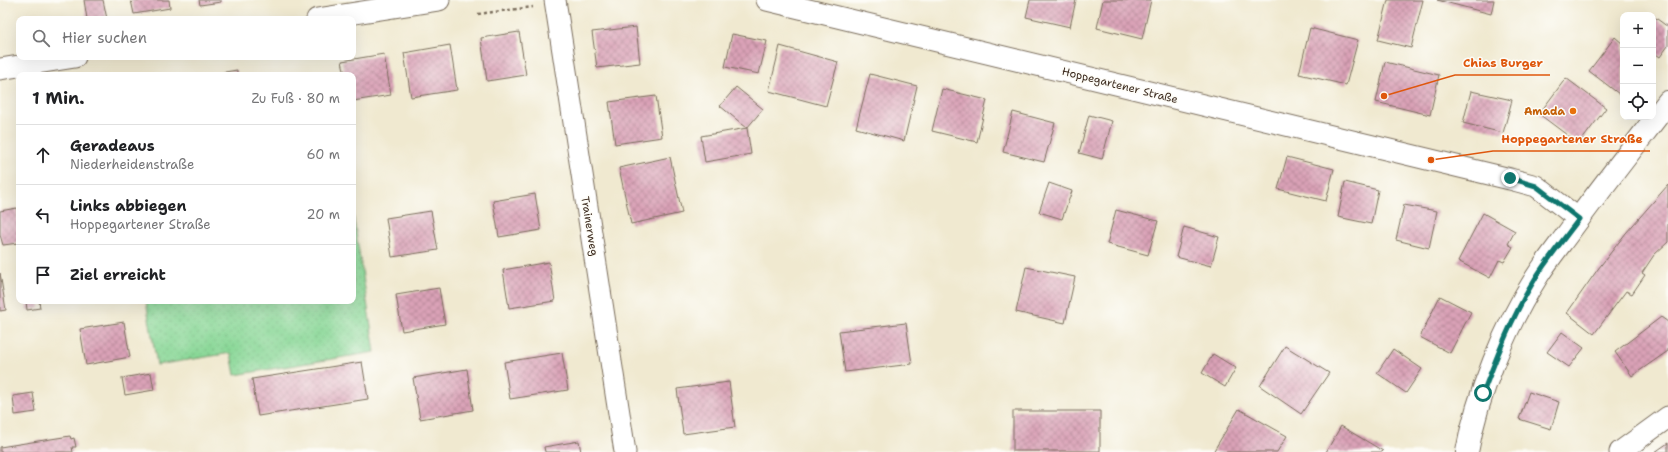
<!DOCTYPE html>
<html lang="de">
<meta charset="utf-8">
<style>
:root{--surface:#fff;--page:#f2f2f2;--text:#202124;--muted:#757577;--line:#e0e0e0}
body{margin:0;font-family:"Shantell Sans",sans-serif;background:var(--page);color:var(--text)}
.controls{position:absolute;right:12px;top:12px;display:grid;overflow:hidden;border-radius:8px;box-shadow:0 4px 16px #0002}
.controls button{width:36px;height:36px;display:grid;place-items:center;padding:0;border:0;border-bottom:1px solid var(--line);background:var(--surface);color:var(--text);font:20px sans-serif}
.stop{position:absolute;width:12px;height:12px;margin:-9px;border:3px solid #0f766e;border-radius:50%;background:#fff}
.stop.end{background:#0f766e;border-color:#fff;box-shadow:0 1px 4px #0008}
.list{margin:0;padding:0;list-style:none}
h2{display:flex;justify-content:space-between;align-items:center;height:52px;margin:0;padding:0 16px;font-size:17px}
h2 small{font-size:13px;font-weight:400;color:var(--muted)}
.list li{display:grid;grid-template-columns:26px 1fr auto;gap:12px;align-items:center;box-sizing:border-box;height:60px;padding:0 16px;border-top:1px solid var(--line)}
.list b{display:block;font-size:15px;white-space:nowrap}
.list p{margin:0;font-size:13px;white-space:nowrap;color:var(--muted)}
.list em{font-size:13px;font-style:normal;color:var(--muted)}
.icon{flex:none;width:22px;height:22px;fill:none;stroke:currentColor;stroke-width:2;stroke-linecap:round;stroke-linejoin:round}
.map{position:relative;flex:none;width:1668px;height:452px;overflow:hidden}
.search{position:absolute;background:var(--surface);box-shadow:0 4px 16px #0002;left:16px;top:16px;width:340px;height:44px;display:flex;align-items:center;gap:10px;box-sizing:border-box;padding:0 14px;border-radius:8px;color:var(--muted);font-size:15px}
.panel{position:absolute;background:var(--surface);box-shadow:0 4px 16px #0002;left:16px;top:72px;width:340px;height:232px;border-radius:8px}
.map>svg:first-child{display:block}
.grass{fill:url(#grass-dots);stroke:#62805a}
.building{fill:url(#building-cross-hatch)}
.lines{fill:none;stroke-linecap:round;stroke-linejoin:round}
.minor-casing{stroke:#7a6d5c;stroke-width:23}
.tertiary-casing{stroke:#7a6d5c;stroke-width:24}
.path{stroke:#7a6d5c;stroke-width:2.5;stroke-dasharray:3 3;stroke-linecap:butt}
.minor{stroke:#fff;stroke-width:21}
.tertiary{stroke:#fff;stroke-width:22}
.route{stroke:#0f766e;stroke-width:5}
.food-dot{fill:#e8710a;stroke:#fdfcf7;stroke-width:1.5}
.labels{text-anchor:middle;stroke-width:3;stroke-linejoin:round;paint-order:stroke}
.street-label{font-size:11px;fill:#3b2a1e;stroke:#fdfcf7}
.food-label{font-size:11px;font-weight:bold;fill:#c56008;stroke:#fdfcf7;text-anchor:end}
.leader{fill:none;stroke:#df570d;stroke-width:1.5}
.callout-dot{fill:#df570d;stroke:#fdfcf7;stroke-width:1.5}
.callout-label{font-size:12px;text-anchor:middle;font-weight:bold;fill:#df570d;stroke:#fdfcf7;stroke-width:3;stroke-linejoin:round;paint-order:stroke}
</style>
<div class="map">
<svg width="1668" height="452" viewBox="0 0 1668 452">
<defs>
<pattern id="grass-dots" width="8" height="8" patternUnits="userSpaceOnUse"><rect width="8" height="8" fill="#88d796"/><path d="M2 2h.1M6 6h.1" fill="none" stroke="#76b981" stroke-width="1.8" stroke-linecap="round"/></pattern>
<pattern id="building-cross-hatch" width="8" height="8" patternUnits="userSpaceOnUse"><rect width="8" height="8" fill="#daa2b7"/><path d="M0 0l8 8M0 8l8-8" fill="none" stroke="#b28494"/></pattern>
</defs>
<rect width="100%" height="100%" fill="#fdfcf7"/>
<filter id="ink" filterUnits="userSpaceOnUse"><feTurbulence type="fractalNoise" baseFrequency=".025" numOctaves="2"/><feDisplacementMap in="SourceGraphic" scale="8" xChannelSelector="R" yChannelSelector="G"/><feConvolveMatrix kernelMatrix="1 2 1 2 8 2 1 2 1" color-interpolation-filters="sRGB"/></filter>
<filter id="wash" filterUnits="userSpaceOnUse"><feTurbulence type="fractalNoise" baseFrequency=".012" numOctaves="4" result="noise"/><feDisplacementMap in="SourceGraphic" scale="16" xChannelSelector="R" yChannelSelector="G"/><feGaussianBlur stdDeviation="0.9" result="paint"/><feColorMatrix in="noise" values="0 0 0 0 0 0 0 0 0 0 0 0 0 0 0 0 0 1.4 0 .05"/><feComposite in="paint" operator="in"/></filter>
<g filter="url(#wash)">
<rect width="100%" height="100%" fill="#f0e9d0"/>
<polygon class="grass" points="353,214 375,352 235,375 231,353 157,365 146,301 353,301"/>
<g id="blocks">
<g class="building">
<polygon points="84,0 103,0 107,19 87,19"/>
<polygon points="131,0 169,0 170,8 134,14"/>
<polygon points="199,0 221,0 221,2 200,5"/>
<polygon points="1030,0 1076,0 1070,27 1026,17"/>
<polygon points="1103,0 1151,0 1142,39 1097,28"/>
<polygon points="1388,0 1423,0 1411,48 1378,40"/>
<polygon points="1437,0 1494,0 1491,14"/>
<polygon points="1653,16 1668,27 1668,46 1660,57 1653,52"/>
<polygon points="636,27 640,63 597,68 592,32"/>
<polygon points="1310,28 1358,40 1346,85 1299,74"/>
<polygon points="519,32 526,75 487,81 481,38"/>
<polygon points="732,34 767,41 759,74 725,67"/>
<polygon points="1615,37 1623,44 1623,97 1589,71"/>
<polygon points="450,45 457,90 411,97 404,53"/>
<polygon points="780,46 838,62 826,106 769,91"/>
<polygon points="384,54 391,95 353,101 353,75 345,75 342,61"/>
<polygon points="1385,62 1439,75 1430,115 1376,102"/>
<polygon points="237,70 237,75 213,75 213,74"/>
<polygon points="870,74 917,86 904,141 856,128"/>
<polygon points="1566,78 1606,108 1579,144 1539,114"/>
<polygon points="736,87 763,109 747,128 720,106"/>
<polygon points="942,89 987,100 977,142 932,131"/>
<polygon points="1471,91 1512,100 1503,133 1463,123"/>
<polygon points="656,96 662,137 615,144 609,102"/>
<polygon points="1013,112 1055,123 1044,162 1003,152"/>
<polygon points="1089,115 1112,121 1102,159 1079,153"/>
<polygon points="747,128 751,154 705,162 701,136"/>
<polygon points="670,157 682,213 631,224 619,168"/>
<polygon points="1287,157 1334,169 1326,201 1278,189"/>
<polygon points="1345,182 1378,190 1371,224 1338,217"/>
<polygon points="1049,183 1072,191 1062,219 1039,212"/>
<polygon points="1668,185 1668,242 1654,255 1642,273 1645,275 1632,294 1626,291 1594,334 1567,313 1598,269 1626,233"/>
<polygon points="535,194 541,230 499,237 493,201"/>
<polygon points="1404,205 1437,211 1429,248 1396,240"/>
<polygon points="17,208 19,243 3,245 0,235 0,211"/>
<polygon points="1116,210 1158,221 1148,255 1107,244"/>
<polygon points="431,211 438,250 392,257 386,218"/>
<polygon points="1483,213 1515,231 1508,244 1513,247 1504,262 1499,260 1490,278 1458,261"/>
<polygon points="1184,227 1219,237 1211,266 1176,257"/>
<polygon points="549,262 555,301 509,308 503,270"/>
<polygon points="1026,267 1075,277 1065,323 1016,312"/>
<polygon points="0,273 6,310 0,311"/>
<polygon points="439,288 445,324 402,331 396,295"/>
<polygon points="1440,296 1471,312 1450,353 1420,337"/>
<polygon points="26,301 39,301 40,308 27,310"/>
<polygon points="1661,317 1668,322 1668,351 1632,376 1615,352"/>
<polygon points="124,322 130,357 86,365 80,329"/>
<polygon points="906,323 912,364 845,372 839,331"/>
<polygon points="1562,332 1584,348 1569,367 1547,352"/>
<polygon points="1285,346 1329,373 1301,414 1260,386"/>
<polygon points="1393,349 1422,369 1406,393 1377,373"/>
<polygon points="562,353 568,390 510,399 504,362"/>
<polygon points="1213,354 1236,368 1225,387 1202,373"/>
<polygon points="362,362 368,399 258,416 252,379"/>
<polygon points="467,369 473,410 420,419 413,378"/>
<polygon points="151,373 154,390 125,395 122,378"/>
<polygon points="729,382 735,427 683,434 677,389"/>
<polygon points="1529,392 1559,402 1551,429 1519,419"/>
<polygon points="33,393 36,412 15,415 13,396"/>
<polygon points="1239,409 1287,436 1277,452 1213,452"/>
<rect x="1013" y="411" width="87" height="40"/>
<polygon points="1341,426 1383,451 1382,452 1326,452"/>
<polygon points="70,436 71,439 74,438 76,447 72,447 73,452 0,452 0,447"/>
<polygon points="579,441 581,452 545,452 544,447"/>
<polygon points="1668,443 1668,452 1655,452"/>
</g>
</g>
</g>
<g filter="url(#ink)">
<use href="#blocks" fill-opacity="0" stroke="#7a6d5c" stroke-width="1"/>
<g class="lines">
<g class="minor-casing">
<g id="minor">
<polyline points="555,0 625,452"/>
<polyline points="767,0 1510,179 1536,186 1579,219"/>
<polyline points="317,19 439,0"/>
<polyline points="0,69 75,57"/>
<polyline points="1620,452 1668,417"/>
</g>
</g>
<g class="tertiary-casing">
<path id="tertiary" d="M1467,452C1477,395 1505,327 1536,278C1546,262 1558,247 1569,232C1601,188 1635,145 1668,102"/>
</g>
<polyline class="path" points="478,14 533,7"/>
<use href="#minor" class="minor"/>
<use href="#tertiary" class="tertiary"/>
</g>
</g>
<g class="lines" filter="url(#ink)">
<path class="route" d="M1483,393C1498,353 1513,315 1535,279C1548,258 1564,239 1579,219L1536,186L1510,178"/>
</g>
<circle class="food-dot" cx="1573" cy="111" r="4"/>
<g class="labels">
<g class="street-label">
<text transform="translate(1120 85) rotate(14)" y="4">Hoppegartener Straße</text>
<text transform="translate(590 226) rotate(81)" y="4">Trainerweg</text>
</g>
<g class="food-label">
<text x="1565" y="115">Amada</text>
</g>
</g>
<path class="leader" d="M1384 96L1455 75H1550M1431 160L1493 151H1650"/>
<g class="callout-dot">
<circle cx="1384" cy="96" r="4"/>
<circle cx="1431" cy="160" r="4"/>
</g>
<g class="callout-label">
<text x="1503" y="67">Chias Burger</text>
<text x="1572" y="143">Hoppegartener Straße</text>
</g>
</svg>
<div class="controls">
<button>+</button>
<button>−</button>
<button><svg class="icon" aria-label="locate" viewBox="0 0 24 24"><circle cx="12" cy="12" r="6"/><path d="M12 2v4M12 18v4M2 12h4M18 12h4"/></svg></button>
</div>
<div class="stop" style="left:1483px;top:393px"></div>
<div class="stop end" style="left:1510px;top:178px"></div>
<div class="search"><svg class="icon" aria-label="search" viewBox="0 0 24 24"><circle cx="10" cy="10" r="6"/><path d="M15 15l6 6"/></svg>Hier suchen</div>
<section class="panel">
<h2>1 Min.<small>Zu Fuß · 80 m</small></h2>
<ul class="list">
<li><svg class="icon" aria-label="ahead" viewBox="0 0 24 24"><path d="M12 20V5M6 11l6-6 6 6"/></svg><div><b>Geradeaus</b><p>Niederheidenstraße</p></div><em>60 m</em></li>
<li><svg class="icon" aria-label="left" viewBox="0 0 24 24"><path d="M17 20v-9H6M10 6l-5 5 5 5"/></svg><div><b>Links abbiegen</b><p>Hoppegartener Straße</p></div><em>20 m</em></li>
<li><svg class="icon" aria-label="arrive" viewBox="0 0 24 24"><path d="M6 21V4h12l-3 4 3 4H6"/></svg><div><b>Ziel erreicht</b></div></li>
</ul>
</section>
</div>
